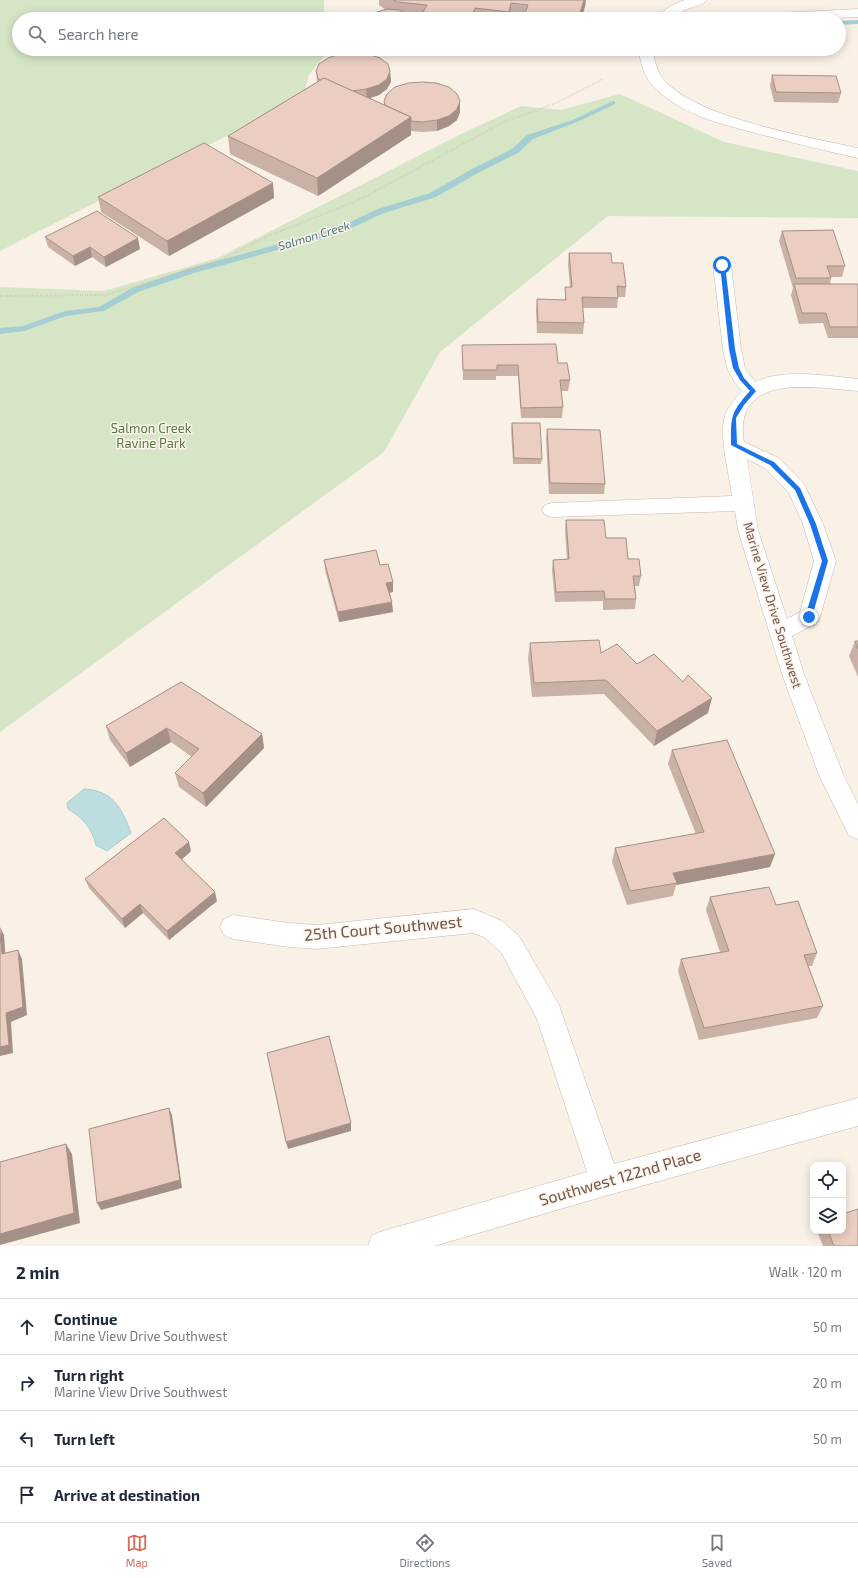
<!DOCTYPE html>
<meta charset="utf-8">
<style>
:root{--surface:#fff;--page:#f2f2f3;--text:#1f2937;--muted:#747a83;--line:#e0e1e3;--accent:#d46a5a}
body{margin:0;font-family:"Exo 2",sans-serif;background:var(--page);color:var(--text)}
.controls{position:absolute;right:12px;bottom:12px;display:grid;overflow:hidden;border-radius:8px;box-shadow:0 2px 10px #0003}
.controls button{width:36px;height:36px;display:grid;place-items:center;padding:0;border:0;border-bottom:1px solid var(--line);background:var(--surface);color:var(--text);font:20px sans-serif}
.stop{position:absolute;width:12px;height:12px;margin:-9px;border:3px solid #1a73e8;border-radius:50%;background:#fff}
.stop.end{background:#1a73e8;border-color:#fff;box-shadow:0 1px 4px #0008}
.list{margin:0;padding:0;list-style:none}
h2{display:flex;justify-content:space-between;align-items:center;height:52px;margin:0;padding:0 16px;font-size:17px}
h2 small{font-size:13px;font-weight:400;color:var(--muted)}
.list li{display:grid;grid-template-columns:26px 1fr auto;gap:12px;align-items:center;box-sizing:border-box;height:56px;padding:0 16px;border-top:1px solid var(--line)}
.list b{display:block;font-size:15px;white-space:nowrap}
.list p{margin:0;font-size:13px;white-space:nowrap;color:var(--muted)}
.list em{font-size:13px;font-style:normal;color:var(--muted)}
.icon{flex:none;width:22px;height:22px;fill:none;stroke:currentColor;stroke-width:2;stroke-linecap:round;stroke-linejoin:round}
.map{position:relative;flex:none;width:858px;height:1246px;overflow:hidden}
.search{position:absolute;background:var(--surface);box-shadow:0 2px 10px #0003;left:12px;right:12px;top:12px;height:44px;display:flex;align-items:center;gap:10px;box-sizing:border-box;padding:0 14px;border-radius:22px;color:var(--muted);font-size:15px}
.sheet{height:276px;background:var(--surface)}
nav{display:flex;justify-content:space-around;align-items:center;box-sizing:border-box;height:56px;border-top:1px solid var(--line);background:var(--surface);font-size:11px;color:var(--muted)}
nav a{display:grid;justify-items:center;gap:2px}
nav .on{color:var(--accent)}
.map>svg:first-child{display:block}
.green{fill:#d5e5c6}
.water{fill:#bddee0;stroke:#a4ced1}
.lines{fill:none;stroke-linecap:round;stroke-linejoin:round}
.stream{fill:#a4ced1;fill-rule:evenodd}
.minor-casing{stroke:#c9b7ad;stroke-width:1}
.path{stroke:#d0b1a4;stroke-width:2;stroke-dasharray:0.5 2;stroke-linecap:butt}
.minor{fill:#fff;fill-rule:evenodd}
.wall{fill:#cab1a6}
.shaded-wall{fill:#a49087}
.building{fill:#ebcec1;stroke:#a49087}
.route{fill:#1a73e8}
.labels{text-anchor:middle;stroke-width:3;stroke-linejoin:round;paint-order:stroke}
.far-water-label{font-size:12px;font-style:italic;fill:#477579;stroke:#fdf4eb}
.park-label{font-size:13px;fill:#5c794a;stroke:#fdf4eb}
.street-label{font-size:13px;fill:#6f574e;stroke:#fdf4eb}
.near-street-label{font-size:16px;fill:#6f574e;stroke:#fdf4eb}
</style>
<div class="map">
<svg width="858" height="1246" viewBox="0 0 858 1246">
<rect width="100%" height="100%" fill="#f9f0e6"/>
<g class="green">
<polygon points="0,0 324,0 324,19 19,19 19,49 325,49 325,55 309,75 303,97 0,251"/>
<polygon points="620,94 724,142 858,171 858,218 608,216 440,352 384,452 0,732 0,287 104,291 218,258 461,134 521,106 561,110"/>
</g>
<path class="water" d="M84,789C112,790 122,808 131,833L107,851L96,845C92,828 83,818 68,809L67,803Z"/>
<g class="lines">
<g class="stream">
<polygon points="858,20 858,24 839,25 839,21"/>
<polygon points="613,101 615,102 615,104 577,122 533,139 518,153 476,174 436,197 384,213 343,232 194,273 138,292 104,311 66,316 24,331 0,334 0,328 23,326 65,311 99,307 132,288 188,269 337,228 378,209 430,193 470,170 512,149 527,135 573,120"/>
</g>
<g class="minor-casing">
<g id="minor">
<path d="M685,0H707C702,7 687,7 680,13H780L858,9V17L810,19H660L659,17C665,8 675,3 685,0Z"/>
<path d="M639,49H653C654,60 657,72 664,80C697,118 808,137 858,148V158C826,151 794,143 763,135C726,125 685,117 657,90C645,80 640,64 639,49Z"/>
<path d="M722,260L728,261L731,265L741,349L745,368L755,382C784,368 828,376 858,379V391C816,388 732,371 744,442L779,458L804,484L823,524L836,561L820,617L817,623L792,636L805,677L843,774L858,804V839L849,836L819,775L783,677L738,530L735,511L552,517L545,515L542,510L545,505L552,503L732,496C729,473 720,442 724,419C726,409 735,399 742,391L735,383L727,368L723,349L713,265L716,261ZM747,459L765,468L789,493L803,524L814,561L800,612L787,619L758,530Z"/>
<polygon points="474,909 502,921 519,936 559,1005 614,1164 858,1098 858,1126 605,1196 434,1246 368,1246 372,1235 383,1231 587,1172 537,1019 501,952 484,937 473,933 317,949 289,947 233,939 224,935 220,927 224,919 233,915 289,923 317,925"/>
</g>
</g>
<polyline class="path" points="0,296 106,295 222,259 268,236 359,200 504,122 556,103 603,79"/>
<use href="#minor" class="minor"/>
</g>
<g class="wall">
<polygon points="379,0 586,0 585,7 523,19 510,17 510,19 423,19 410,18 386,10 379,5"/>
<polygon points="337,49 359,49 356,51 340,51"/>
<polygon points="543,49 572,49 571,52"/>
<polygon points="316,71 390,71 391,82 387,89 379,95 370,98 384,105 384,101 460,112 457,120 449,126 437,131 422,132 411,131 411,135 318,196 230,154 228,136 317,82"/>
<polygon points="772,75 841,93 838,103 774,102 770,86"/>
<polygon points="273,183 274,198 169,256 101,212 98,197"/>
<polygon points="782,231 845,266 842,277 831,277 831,278 830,284 858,284 858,338 828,338 823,323 799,324 791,295 793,288 779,241"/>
<polygon points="45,237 140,249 106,267 92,257 75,266 48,247"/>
<polygon points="569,253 612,263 626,287 625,297 618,297 617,308 583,308 584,323 583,334 537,333 536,310 537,299 565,300 565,287 570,287 568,264"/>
<polygon points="462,345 558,363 570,380 568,391 561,391 563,407 562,418 521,418 518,376 496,376 496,380 463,380"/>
<polygon points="512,423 542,459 541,464 513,464 511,429"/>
<polygon points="547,429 605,484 604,494 549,494 546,440"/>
<polygon points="566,520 606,538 628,559 641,576 639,586 635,586 636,599 635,609 603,610 603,601 555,602 552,570 553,560 567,559 565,531"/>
<polygon points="324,560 380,565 393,582 393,592 390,593 393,612 339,622 325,570"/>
<polygon points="855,641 858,641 858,677 849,656"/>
<polygon points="530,643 601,653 637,664 708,713 654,746 604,694 532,697 528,658"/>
<polygon points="181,682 262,734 264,748 206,807 179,787 175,773 192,757 171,742 130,767 110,740 106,726"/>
<polygon points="672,750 770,867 676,885 673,896 627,905 612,862 615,848 696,834 668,764"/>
<polygon points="191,851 182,859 217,901 169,940 143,913 125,928 89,888 85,879"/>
<polygon points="710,897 776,905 817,953 812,966 808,966 823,1006 817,1018 699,1040 678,971 681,959 720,952 706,910"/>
<polygon points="817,1231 843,1231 858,1246 823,1246"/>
</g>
<g class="shaded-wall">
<polygon points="584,0 586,0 585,7 581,19 578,19"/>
<polygon points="511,3 510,17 510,19 508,19 509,12"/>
<polygon points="475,8 475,19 472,19 472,17"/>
<polygon points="390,71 391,82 387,89 379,95 367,99 366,89"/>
<polygon points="460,101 460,112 457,120 449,126 437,131 437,120"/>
<polygon points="411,117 411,135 318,196 317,178"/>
<polygon points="273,183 274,198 169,256 167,241"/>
<polygon points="138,238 140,249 106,267 104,257"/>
<polygon points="90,247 92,257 75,266 73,256"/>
<polygon points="393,582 393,592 387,593 386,583"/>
<polygon points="392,602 393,612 339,622 338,612"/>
<polygon points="712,698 708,713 654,746 657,731"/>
<polygon points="167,728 171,742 130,767 126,753"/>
<polygon points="262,734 264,748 206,807 203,793"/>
<polygon points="189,842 191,851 178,863 175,853"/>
<polygon points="775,854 770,867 676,885 677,883 673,873"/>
<polygon points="215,892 217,901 169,940 167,931"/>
<polygon points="140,904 143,913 125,928 122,919"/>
<polygon points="0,927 4,935 6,963 2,954"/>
<polygon points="18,950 22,959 27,1015 11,1022 13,1053 0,1056 0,1047"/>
<polygon points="169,1108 172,1115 182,1188 101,1210 97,1203"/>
<polygon points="351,1123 351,1131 288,1149 286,1142"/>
<polygon points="66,1144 72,1154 80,1223 0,1245 0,1234"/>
</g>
<g class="building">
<polygon points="393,0 584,0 578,19 523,19 528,5 511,3 509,12 475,8 472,17 423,12 427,5 397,2"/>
<polygon points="387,9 399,10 410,15 411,19 370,19 370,16 377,12"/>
<polygon points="355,52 368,54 380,58 388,64 390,71 387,79 379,85 366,89 352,91 324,78 320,80 318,78 316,71 319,64 328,58 340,54"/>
<polygon points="772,75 836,76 841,93 776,92"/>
<polygon points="324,78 411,117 317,178 228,136"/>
<polygon points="422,82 436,83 449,87 457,94 460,101 457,109 449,116 437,120 422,122 411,121 411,117 385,105 384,101 387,94 395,87 408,83"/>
<polygon points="204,143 273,183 167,241 98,197"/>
<polygon points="97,211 138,238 104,257 90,247 73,256 45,237"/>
<polygon points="833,230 845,266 827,266 831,278 796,278 782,231"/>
<polygon points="569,253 611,253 612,263 623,263 626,287 617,286 618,298 582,297 584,323 538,322 537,299 566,300 565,287 572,287"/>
<polygon points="794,284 858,284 858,327 830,327 826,313 802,313"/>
<polygon points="556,344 558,363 567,363 570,380 560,380 563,407 521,408 518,365 497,365 497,370 463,370 462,345"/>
<polygon points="512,423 540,423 542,459 514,458"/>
<polygon points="547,429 600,430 605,484 550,483"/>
<polygon points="566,520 604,520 606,538 626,538 628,559 639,559 641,576 633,576 636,599 605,599 604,591 556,592 553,560 569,559"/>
<polygon points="376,550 380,565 388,564 393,582 386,583 392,602 338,612 324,560"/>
<polygon points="599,640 601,653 617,644 637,664 654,654 683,682 688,675 712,698 657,731 606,680 534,683 530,643"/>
<polygon points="855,641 858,641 858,649"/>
<polygon points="181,682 262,734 203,793 175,773 199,749 167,728 126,753 106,726"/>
<polygon points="727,740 775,854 673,873 677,883 630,891 615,848 704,832 672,750"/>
<polygon points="164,818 189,842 175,853 215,892 167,931 140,904 122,919 85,879"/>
<polygon points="769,887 776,905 798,901 817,953 804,955 823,1006 704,1028 681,959 729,951 710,897"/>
<polygon points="0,933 2,954 18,950 23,1007 6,1013 9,1045 0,1047"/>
<polygon points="329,1036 351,1123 286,1142 267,1053"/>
<polygon points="169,1108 180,1180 97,1203 89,1129"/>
<polygon points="66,1144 74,1213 0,1234 0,1162"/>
<polygon points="858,1209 858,1246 834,1246 828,1231 843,1231 843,1214"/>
</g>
<path class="route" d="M722,264L725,265L735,349L739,368L744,378L756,391L744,405L736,418L737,444L774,462L800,488L816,524L828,561L812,617L809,619L805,617L822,561L810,524L795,490L770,465L731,445C731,417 730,413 750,391L740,380L733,368L729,349L720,265Z"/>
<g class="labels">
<g class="far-water-label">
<text transform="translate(314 236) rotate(-17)" y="4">Salmon Creek</text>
</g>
<g class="park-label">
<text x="151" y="433">Salmon Creek<tspan x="151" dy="15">Ravine Park</tspan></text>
</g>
<g class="street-label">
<text transform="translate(773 605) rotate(73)" y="5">Marine View Drive Southwest</text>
</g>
<g class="near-street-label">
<text transform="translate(383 928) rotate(-5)" y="6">25th Court Southwest</text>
<text transform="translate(620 1177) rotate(-16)" y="6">Southwest 122nd Place</text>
</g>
</g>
</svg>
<div class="controls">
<button><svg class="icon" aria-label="locate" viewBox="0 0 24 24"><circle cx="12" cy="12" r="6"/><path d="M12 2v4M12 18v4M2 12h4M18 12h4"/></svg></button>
<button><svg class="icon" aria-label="layers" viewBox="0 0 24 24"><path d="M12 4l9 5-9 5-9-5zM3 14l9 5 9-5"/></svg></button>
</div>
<div class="stop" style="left:722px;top:265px"></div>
<div class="stop end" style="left:809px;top:617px"></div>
<div class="search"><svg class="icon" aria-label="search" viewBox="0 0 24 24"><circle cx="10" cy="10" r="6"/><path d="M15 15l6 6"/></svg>Search here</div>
</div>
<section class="sheet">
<h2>2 min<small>Walk · 120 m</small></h2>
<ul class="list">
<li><svg class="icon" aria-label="ahead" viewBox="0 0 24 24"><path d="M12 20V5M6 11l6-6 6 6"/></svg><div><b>Continue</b><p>Marine View Drive Southwest</p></div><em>50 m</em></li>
<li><svg class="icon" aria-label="right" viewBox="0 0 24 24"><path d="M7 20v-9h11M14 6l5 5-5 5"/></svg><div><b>Turn right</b><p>Marine View Drive Southwest</p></div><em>20 m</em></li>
<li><svg class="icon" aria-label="left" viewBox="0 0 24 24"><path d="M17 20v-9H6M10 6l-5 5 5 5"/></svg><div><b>Turn left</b></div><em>50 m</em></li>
<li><svg class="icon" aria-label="arrive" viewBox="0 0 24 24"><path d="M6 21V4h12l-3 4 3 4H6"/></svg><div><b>Arrive at destination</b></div></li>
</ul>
</section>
<nav>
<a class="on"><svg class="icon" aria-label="map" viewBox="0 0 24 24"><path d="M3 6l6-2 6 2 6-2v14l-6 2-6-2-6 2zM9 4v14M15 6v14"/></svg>Map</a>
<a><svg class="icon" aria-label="directions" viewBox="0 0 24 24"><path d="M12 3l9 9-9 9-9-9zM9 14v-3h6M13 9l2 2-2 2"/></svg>Directions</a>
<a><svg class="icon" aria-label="saved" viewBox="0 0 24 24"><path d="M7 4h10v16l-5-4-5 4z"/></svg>Saved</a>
</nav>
